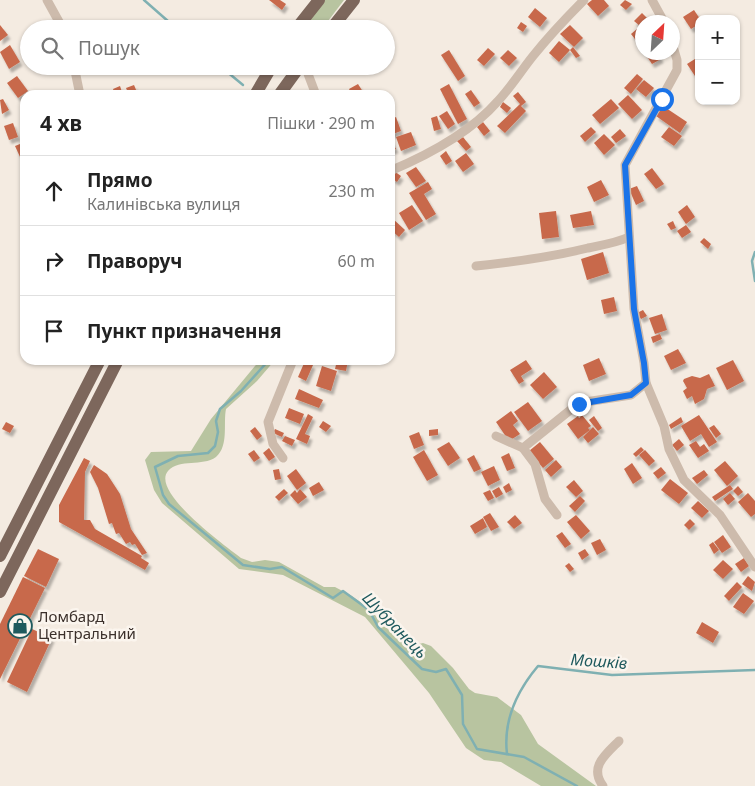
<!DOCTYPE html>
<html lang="uk">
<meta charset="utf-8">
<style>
:root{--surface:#fff;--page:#f2f2f2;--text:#222;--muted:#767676;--line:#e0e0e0}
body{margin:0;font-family:"Noto Sans",sans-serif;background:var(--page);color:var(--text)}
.controls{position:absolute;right:15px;top:15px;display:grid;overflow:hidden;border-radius:10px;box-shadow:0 1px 4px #0004}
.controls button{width:45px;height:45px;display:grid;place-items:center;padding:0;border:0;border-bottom:1px solid var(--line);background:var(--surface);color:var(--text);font:25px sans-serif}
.compass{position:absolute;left:635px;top:15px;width:45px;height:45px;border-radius:50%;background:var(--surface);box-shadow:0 1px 4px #0004;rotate:25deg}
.stop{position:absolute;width:15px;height:15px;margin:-11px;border:4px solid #1a73e8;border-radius:50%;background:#fff}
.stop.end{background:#1a73e8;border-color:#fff;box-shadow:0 1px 5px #0008}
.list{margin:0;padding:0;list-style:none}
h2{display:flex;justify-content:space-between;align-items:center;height:65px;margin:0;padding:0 20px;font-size:21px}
h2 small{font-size:16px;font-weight:400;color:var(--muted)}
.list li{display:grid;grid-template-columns:32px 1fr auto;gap:15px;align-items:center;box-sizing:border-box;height:70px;padding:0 20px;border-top:1px solid var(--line)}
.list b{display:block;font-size:19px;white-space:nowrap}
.list p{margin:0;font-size:16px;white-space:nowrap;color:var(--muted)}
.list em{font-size:16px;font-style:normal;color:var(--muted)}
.icon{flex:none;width:28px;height:28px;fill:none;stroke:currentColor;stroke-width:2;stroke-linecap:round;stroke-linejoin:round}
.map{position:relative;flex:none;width:755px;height:786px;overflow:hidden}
.search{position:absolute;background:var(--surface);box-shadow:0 1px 4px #0004;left:20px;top:20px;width:375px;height:55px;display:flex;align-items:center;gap:12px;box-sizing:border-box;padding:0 18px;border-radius:28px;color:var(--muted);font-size:19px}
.panel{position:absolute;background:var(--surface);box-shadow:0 1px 4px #0004;left:20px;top:90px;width:375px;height:275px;border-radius:15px}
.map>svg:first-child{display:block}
.green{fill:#b8c4a0}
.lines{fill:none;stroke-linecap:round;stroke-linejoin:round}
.stream{stroke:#7fb0b2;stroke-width:2.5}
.building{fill:#c8694b;filter:url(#shadow)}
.minor{stroke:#cdbbac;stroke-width:9}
.primary{stroke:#7d675c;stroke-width:12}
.route{stroke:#1a73e8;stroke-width:6}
.labels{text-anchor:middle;stroke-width:5;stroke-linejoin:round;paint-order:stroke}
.poi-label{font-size:15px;fill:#3b302b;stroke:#fbf5ee;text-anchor:start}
.water-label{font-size:16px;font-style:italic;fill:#1f5a5e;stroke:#fbf5ee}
</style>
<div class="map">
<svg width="755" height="786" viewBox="0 0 755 786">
<defs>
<filter id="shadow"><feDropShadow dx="2.5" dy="4" stdDeviation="1" flood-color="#0004"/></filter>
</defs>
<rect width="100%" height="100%" fill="#f4ebe1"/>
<g class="green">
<polygon points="322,0 344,0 322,29 301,29"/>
<path d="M260,360H275L257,381L226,409C223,423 229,446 216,457C202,467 180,458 168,471C150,492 227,547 241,558L252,562L265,560L279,562L324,587H335L352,596L370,609L384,626L411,646L423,643L431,646L453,668L469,689L475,693L497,697L521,715L538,744L596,786H541L501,762L484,760L466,748L429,693L365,617L283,575L239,569L162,503L154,490L145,460L151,452L191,451L211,419Z"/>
</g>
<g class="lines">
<g class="stream">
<polyline points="144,0 177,29"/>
<polyline points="220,66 243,85"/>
<polyline points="755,252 752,261 755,281"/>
<polyline points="269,360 241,391 220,409 216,421 218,432 215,446 208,453 178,456 155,467 163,495 169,504 243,565 270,569 282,567 333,598 343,591 369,610 378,627 422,669 436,672 446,669 462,695 463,724 477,749 524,757 577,786"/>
<path d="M507,754C503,721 517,691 538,666L612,675L755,670"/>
</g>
</g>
<g class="building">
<polygon points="269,0 280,0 286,4 282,10"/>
<polygon points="592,0 604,0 609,6 598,16 587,4"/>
<polygon points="625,0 632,4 626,10 620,5"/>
<polygon points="535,8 547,18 540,27 528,17"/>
<polygon points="694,10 700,19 699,24 691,29 683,17"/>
<polygon points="642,13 647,18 640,26 634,21"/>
<polygon points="521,22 527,26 523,32 517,28"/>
<polygon points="0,25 8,35 0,41"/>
<polygon points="570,25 583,38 574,47 560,34"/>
<polygon points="638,28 642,33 642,48 631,34"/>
<polygon points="559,41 570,50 559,62 549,53"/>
<polygon points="10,45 20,62 9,69 0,52"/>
<polygon points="573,47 580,56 576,58 570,50"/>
<polygon points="488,48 495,54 484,66 477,60"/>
<polygon points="449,50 465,76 458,81 441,55"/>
<polygon points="508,50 517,58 509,66 500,58"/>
<polygon points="644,52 658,52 661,59 652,64"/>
<polygon points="698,57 699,73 695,76 687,64"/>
<polygon points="637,74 643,79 631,94 624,88"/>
<polygon points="17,76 28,91 18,98 7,83"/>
<polygon points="644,80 654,88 646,97 636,89"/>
<polygon points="358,84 365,95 352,95 349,89"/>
<polygon points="449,84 467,119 458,124 440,89"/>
<polygon points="134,85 137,92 129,95 126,88"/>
<polygon points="120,86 123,95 115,95 113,89"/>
<polygon points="471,90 480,103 474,107 465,94"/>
<polygon points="518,92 526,102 521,106 526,111 505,133 497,126 520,104 513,96"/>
<polygon points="628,95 642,110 632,119 618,104"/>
<polygon points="3,99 9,110 2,114 0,100"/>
<polygon points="611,99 619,108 600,124 592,115"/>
<polygon points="503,102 511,108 507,113 500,107"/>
<polygon points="663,106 687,122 680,133 656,116"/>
<polygon points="447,111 455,124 448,129 439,116"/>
<polygon points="437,116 441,129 434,131 431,118"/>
<polygon points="396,117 401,131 390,135 390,120"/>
<polygon points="483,122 490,131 484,136 477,127"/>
<polygon points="13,123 18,137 9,140 4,126"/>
<polygon points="591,127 596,132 585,142 580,136"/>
<polygon points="669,127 682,136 674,146 661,137"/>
<polygon points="620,129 626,136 616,143 611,137"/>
<polygon points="411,132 416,145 401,151 396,137"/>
<polygon points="604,134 615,145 604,155 594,143"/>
<polygon points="463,137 471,147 466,151 457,141"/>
<polygon points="390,138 396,149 391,151 390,150"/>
<polygon points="25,142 25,157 21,159 15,146"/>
<polygon points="446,151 452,161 446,165 440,156"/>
<polygon points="466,153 474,164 463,172 455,161"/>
<polygon points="416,167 426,181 416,187 406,173"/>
<polygon points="652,168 664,184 656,189 644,174"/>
<polygon points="394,171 401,176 397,182 390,177"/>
<polygon points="601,180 609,195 594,202 587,187"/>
<polygon points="428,182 432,189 424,194 436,214 426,220 409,193"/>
<polygon points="637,186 644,201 636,205 629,189"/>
<polygon points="412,205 423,221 409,230 399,213"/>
<polygon points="687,205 695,217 686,224 678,212"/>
<polygon points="556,211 559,237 542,239 539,213"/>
<polygon points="591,211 594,225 573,228 570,215"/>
<polygon points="392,218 405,230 399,237 390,229"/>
<polygon points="673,221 676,228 671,230 667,224"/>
<polygon points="686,225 691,232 682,238 677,231"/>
<polygon points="704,238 711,244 708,249 700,242"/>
<polygon points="603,252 609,273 587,280 581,259"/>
<polygon points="614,297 617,311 604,314 601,300"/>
<polygon points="643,310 647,316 641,319 637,313"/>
<polygon points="662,314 667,330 655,334 649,318"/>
<polygon points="660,334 662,339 653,343 651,337"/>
<polygon points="678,349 686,363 671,370 664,356"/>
<polygon points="599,358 606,374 589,381 583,365"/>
<polygon points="337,360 348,360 346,371 335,369"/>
<polygon points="526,360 532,369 521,376 524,381 519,384 510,370"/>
<polygon points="733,360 744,381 727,390 716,368"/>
<polygon points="305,361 313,365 306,381 298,377"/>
<polygon points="322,366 337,371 331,391 316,386"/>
<polygon points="544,372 557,387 543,399 530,385"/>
<polygon points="709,374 715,386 707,389 704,399 695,404 692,396 687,399 683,391 687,388 683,381 684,379 692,376 700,378"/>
<polygon points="299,389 323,400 319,408 295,399"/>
<polygon points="528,402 542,421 528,431 514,412"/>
<polygon points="289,408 304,414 300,424 285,418"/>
<polygon points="511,411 518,421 513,425 520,434 509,441 496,422"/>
<polygon points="308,414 313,417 305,434 310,436 307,444 296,439"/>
<polygon points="582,415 591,426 588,428 590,430 578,439 567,424 578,416 579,418"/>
<polygon points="699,415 717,442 709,447 701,434 690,441 681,426"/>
<polygon points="594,416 602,428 598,431 589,420"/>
<polygon points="681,417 683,422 671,429 669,425"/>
<polygon points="323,421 331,426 326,432 319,427"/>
<polygon points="6,422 14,426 10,433 2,429"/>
<polygon points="714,425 721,434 716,438 709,428"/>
<polygon points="255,427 262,436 257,440 250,431"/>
<polygon points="593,427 599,434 588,443 583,437"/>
<polygon points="275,429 284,433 282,437 273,433"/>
<polygon points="438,429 438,435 429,436 429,430"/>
<polygon points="419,432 424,445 414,449 409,436"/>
<polygon points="285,436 295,440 292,446 282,441"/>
<polygon points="679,439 684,445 677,451 672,445"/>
<polygon points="696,441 700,447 704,444 709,451 698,458 689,445"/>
<polygon points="449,442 460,458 448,466 437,449"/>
<polygon points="540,442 554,459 543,468 529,451"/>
<polygon points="641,447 644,450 636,457 633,454"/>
<polygon points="269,448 275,457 269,461 263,453"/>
<polygon points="254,450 260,458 254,462 248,454"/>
<polygon points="424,450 438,475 427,481 413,457"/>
<polygon points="645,450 655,461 649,466 639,455"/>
<polygon points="509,453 515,468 507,471 501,457"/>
<polygon points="474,455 481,469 474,472 467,459"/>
<polygon points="84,458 90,461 85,472 84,520 90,520 95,529 142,556 141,558 149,563 145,570 59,522 59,505"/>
<polygon points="556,460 562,467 551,477 545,470"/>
<polygon points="725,461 738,476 727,486 714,470"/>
<polygon points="632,463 642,478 633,484 624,469"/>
<polygon points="94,465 107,474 120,494 131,529 147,553 142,555 135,544 132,545 130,542 126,544 119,533 116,534 112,523 109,524 98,488 90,472"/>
<polygon points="494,466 500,480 488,486 481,472"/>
<polygon points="661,467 666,473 658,479 653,473"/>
<polygon points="279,469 281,479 275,480 273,470"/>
<polygon points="296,469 306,483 297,490 287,476"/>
<polygon points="704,470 708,475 697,484 692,478"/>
<polygon points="670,479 688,493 679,504 661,490"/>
<polygon points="574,480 583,491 576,497 566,487"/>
<polygon points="319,482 324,490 313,496 309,488"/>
<polygon points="509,483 512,490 506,493 503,487"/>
<polygon points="730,485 733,489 715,501 712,497"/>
<polygon points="738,486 743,492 738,496 733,491"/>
<polygon points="499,487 503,494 496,498 492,491"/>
<polygon points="284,489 288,493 279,501 275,497"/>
<polygon points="300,489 307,497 298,504 290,495 295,490 297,493"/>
<polygon points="490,490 494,498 488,501 483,493"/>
<polygon points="730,493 735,499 728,505 723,499"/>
<polygon points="748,493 755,501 755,514 751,517 738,502"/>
<polygon points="580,496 585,501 575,512 569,506"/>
<polygon points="698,501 709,511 702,518 691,508"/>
<polygon points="490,513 499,527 491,531 483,517"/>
<polygon points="515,515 522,523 514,529 507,522"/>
<polygon points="576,515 590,531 581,539 567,522"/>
<polygon points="483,518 487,527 475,534 470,526"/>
<polygon points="690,519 695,524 689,530 684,525"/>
<polygon points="562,532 571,544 565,548 556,536"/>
<polygon points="723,535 731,547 722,553 714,542"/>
<polygon points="600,539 606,550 597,555 591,543"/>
<polygon points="713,542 719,550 714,554 709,545"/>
<polygon points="38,549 59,559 46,587 24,576"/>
<polygon points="585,549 589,555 582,560 578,553"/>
<polygon points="744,558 749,566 741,572 735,564"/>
<polygon points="723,560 733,569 723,579 713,570"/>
<polygon points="569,563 574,569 570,572 565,566"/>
<polygon points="748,576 755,582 752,591 742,584"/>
<polygon points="23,577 45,588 0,679 0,624"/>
<polygon points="737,582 742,587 729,601 724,596"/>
<polygon points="743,593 754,601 744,614 733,607"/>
<polygon points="702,622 719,632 713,643 696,633"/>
<polygon points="32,629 52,638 27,692 7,682"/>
</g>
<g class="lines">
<g class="minor">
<polyline points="47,0 63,29"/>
<polyline points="652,0 664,22"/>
<polyline points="672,43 677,60 677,70 625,165 634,309 644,363 646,383 664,426 669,449 684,480 720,515 755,567"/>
<polyline points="74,66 80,95"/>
<polyline points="305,66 316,95"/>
<path d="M390,171C428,155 471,132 498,101C511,87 521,71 533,56C549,36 566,18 584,0"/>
<path d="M476,266C514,262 551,257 588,248C602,245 616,243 629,237"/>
<polyline points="496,436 523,448"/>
<polyline points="283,458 273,444 268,422 293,360"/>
<polyline points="557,515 545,499 535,464 523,448 579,403 631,395 646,383"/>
<path d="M603,786C589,767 605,755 619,741"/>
</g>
<g class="primary">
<polyline points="296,29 319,0"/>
<polyline points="331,29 354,0"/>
<polyline points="255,95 272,66"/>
<polyline points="279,95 300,66"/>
<polyline points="0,556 100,360"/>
<polyline points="0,592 118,360"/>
</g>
</g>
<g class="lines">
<polyline class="route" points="579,404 631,395 646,383 644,363 634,309 625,165 662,99"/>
</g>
<defs>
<g id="shop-ring" transform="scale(1.25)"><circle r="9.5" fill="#fbf5ee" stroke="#1f5a5e" stroke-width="1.5"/><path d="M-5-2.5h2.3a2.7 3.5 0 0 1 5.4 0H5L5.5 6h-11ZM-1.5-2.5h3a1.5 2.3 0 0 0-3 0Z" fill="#1f5a5e"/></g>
</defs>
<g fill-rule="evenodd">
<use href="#shop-ring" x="20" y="626"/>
</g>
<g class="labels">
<g class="poi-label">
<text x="38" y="622">Ломбард<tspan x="38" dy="17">Центральний</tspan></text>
</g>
<g class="water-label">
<text transform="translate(395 625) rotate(46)" y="6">Шубранець</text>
<text transform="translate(599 661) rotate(4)" y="6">Мошків</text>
</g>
</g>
</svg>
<div class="controls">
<button>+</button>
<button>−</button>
</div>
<svg class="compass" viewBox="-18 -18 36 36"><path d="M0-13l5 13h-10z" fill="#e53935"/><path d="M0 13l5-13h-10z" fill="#767676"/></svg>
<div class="stop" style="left:662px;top:99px"></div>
<div class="stop end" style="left:579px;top:404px"></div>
<div class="search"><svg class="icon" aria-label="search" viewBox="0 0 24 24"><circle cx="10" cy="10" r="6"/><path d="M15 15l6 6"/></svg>Пошук</div>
<section class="panel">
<h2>4 хв<small>Пішки · 290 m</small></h2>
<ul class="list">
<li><svg class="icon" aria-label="ahead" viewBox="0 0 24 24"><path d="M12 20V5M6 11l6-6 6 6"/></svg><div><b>Прямо</b><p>Калинівська вулиця</p></div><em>230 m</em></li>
<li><svg class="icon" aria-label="right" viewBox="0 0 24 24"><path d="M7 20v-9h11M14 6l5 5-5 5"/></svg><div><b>Праворуч</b></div><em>60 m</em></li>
<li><svg class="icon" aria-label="arrive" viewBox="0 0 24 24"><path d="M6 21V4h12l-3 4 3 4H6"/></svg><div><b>Пункт призначення</b></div></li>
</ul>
</section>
</div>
